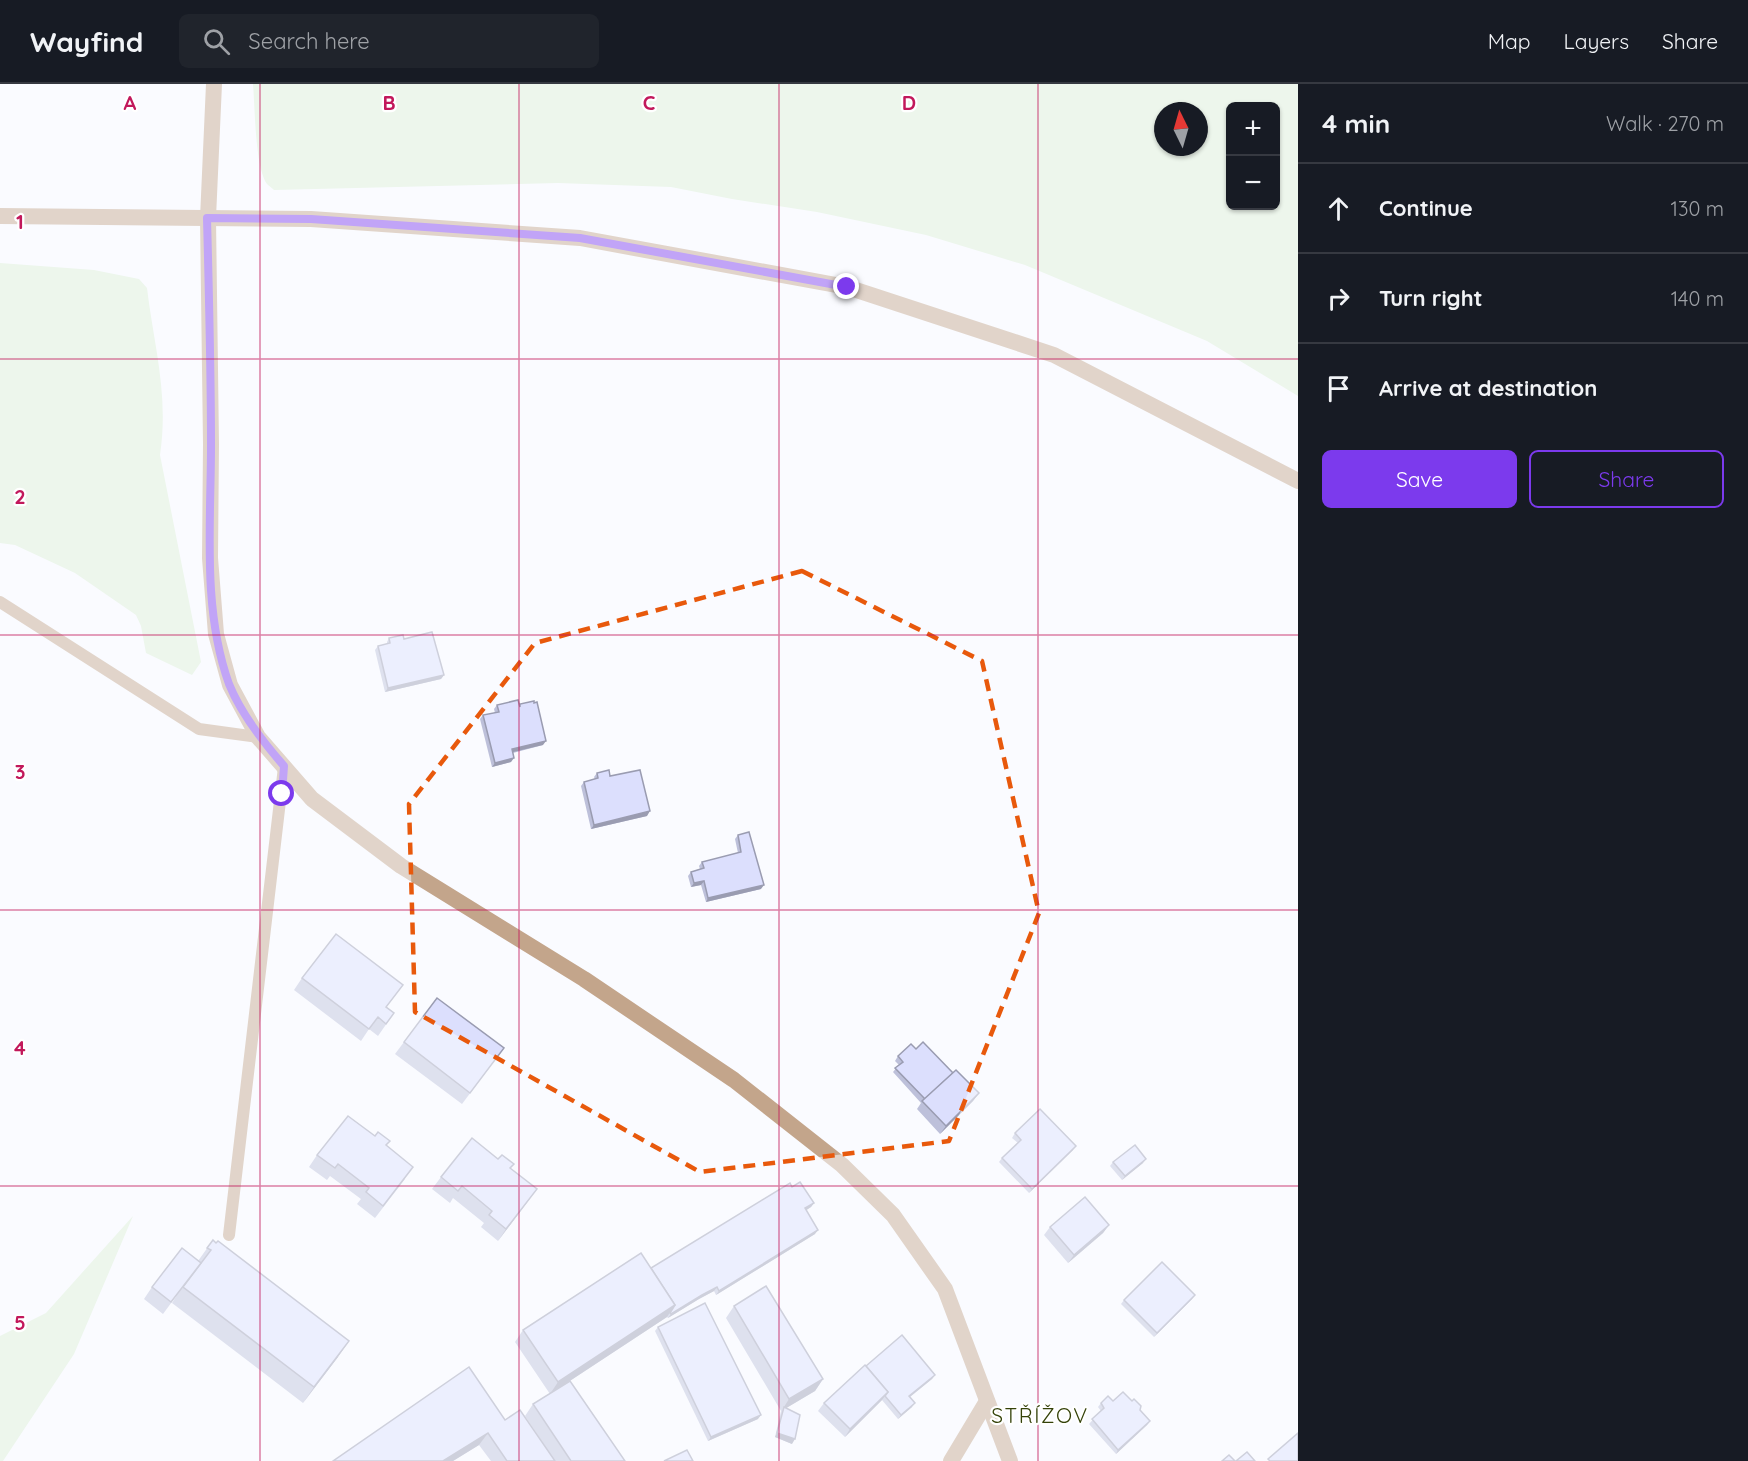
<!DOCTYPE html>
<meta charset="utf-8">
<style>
:root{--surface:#171b24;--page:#20242c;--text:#f1f3f6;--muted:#9ea1a6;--line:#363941;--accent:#7c3aed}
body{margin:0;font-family:Quicksand,sans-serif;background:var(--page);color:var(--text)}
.controls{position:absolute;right:18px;top:18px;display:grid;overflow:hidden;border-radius:9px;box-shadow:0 2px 4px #0004}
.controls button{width:54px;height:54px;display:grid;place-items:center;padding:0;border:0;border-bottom:2px solid var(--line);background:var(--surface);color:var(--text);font:30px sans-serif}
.compass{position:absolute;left:1154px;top:18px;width:54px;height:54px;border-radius:50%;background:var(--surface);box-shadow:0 2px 4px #0004;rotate:355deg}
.stop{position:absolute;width:18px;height:18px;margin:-14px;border:4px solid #7c3aed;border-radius:50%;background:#fff}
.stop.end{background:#7c3aed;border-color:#fff;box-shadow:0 2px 6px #0008}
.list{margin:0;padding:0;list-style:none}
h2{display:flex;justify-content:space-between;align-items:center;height:78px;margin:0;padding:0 24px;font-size:26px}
h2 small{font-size:20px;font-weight:400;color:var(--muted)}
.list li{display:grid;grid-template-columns:39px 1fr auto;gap:18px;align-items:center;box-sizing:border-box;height:90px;padding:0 24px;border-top:2px solid var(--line)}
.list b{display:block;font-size:22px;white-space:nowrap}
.list em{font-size:20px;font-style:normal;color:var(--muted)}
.actions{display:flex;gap:12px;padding:18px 24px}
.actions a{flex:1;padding:14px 0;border:2px solid var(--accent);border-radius:9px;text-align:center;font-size:21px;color:var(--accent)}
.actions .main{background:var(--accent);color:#fff}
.icon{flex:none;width:33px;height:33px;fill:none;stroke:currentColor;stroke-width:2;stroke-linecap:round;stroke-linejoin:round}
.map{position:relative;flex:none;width:1298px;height:1377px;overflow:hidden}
header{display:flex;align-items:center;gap:36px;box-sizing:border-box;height:84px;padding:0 30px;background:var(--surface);border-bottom:2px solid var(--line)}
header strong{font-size:28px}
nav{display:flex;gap:33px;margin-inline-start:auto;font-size:21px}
.search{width:420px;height:54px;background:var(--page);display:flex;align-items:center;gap:15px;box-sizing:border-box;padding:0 21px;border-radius:9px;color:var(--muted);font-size:22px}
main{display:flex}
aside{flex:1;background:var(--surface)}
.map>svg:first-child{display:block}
.green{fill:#ddefd5;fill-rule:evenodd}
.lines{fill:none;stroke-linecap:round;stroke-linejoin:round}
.service{stroke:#c3a58b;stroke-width:12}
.minor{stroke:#c3a58b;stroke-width:16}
.tertiary{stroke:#c3a58b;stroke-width:16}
.wall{fill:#bdc0da}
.shaded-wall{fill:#9a9cb1}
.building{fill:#dcdffd;stroke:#9a9cb1;stroke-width:1.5}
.route{stroke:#7c3aed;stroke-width:8}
.marked{fill:none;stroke:#e8590c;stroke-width:4.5;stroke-dasharray:12 8;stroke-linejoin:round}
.grid{fill:none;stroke:#c2185b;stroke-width:1.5;stroke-opacity:0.55}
.labels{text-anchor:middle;stroke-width:4.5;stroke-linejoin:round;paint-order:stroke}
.quarter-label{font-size:21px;letter-spacing:1.5px;fill:#344208;stroke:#fff}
.grid-label{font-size:20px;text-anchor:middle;font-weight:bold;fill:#c2185b;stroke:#fff;stroke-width:4.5;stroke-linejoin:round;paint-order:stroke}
</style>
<header>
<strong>Wayfind</strong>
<div class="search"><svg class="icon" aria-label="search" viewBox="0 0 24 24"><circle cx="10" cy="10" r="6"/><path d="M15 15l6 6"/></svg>Search here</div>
<nav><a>Map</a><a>Layers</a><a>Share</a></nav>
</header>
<main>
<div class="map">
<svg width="1298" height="1377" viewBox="0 0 1298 1377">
<rect width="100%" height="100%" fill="#fafbff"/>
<g class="green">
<path d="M253,0H1298V312L1207,257L1025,181L926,151L817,128L732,115L671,103L558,99L274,106C273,105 268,101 267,100C255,83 255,23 253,0ZM1230,22H1276V122H1230ZM1163,27H1199V63H1163Z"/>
<path d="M0,179L94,186L139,195L147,204C154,263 169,310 160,371L201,578L192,591L146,569L141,542L136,531L75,489L15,461L0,459Z"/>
<polygon points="133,1132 74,1270 3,1377 0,1377 0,1252 46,1229"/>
</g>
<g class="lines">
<g class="service">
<polyline points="0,518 199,645 258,653"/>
<polyline points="229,1151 284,683"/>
</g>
<g class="minor">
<polyline points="208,134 214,0"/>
<polyline points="951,1377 987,1317"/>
</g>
<g class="tertiary">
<polyline points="0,132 311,135 580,154 847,203 1054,271 1298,397"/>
<polyline points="208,134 211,360 210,474 216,550 230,601 258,653 312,715 401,782 584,895 734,996 842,1081 893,1131 945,1205 1010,1377"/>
</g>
</g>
<g class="wall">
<polygon points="389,554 404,555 444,591 441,595 385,608 375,566 378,562 387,560 387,558"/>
<polygon points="497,621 519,622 543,661 513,669 511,678 492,683 480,635 483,631 495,629 494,625"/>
<polygon points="597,689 610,692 647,732 591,745 581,702 584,698 595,695 594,693"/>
<polygon points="738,751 761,805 706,818 701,801 691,803 688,792 691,788 700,785 699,782 702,778 738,769 735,755"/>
<polygon points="302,894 387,923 394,929 378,952 369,945 361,957 294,906"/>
<polygon points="404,958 504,964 462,1020 395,970"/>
<polygon points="916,965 953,989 979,1009 973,1017 940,1050 917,1025 921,1019 893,988 899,981 895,977 898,972"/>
<polygon points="1015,1049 1073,1066 1029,1109 999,1078 1002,1074 1018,1059 1012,1054"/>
<polygon points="387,1062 405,1095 375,1134 357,1120 361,1115 330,1092 327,1096 309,1083 317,1071"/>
<polygon points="498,1075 514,1080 510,1085 528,1117 498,1157 481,1143 484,1139 453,1114 450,1119 432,1105 441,1093"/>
<polygon points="1113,1078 1143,1079 1122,1096 1110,1082"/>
<polygon points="792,1103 814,1119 811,1123 806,1126 815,1150 716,1211 714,1207 699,1215 668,1234 667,1233 565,1300 625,1377 491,1377 479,1361 453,1377 333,1377 505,1336 545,1362 525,1332 533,1320 550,1310 515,1258 523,1246 651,1184"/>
<polygon points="1109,1141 1103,1149 1068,1179 1044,1151 1050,1143"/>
<polygon points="213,1156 338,1273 303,1319 172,1219 177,1211 163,1230 144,1215 152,1203 198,1177"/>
<polygon points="1192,1215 1154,1253 1121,1220 1124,1216"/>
<polygon points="734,1222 823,1295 815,1307 786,1324 792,1360 775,1353 781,1327 726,1234"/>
<polygon points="658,1243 758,1335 708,1357 655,1247"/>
<polygon points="866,1282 935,1291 932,1295 910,1313 912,1323 898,1335 882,1316 845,1353 818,1327 824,1319"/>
<polygon points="1113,1317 1140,1326 1150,1337 1147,1341 1116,1370 1089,1340 1101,1327 1098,1323 1101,1319"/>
</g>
<g class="shaded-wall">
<polygon points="444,591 441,595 385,608 388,604"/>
<polygon points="546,657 543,661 509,669 512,665"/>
<polygon points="514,674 511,678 492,683 495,679"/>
<polygon points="650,727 647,732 591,745 594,741"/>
<polygon points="704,797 701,801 691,803 694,799"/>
<polygon points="764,801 761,805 706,818 708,814"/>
<polygon points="979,1009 973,1017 940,1050 946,1042"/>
<polygon points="1076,1062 1073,1066 1029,1109 1032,1105"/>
<polygon points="1146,1075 1143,1079 1122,1096 1125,1092"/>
<polygon points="537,1105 498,1157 506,1145"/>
<polygon points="814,1119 811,1123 802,1129 805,1124"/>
<polygon points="1109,1141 1103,1149 1068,1179 1074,1171"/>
<polygon points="818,1146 815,1150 716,1211 719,1207"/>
<polygon points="717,1203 714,1207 699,1215 668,1234 671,1230 702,1211"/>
<polygon points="1195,1211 1192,1215 1154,1253 1157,1249"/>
<polygon points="675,1221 667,1233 550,1310 558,1298"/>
<polygon points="349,1257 338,1273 303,1319 314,1303"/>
<polygon points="935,1291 932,1295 906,1316 909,1312"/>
<polygon points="823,1295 815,1307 783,1326 784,1323 789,1315"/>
<polygon points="888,1308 882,1316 845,1353 850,1345"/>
<polygon points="915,1319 912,1323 898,1335 901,1331"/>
<polygon points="761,1331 758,1335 708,1357 711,1353"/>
<polygon points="1150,1337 1147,1341 1116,1370 1118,1366"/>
<polygon points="488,1349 479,1361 453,1377 443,1377"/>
<polygon points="777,1349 795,1355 792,1360 775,1353"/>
</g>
<g class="building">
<polygon points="432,548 444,591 388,604 378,562 390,559 389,554 403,551 404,555"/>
<polygon points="518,616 520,623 520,620 534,617 534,619 537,618 546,657 512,665 514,674 495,679 483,631 499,628 497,621"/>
<polygon points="609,686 610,692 640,686 650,727 594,741 584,698 598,694 597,689"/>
<polygon points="749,748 764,801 708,814 704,797 694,799 691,788 704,784 702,778 741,768 738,751"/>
<polygon points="336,850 403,901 386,923 394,929 386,940 378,933 369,945 302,894"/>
<polygon points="437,914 504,964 470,1009 404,958"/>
<polygon points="923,958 953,989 925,1015 895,984 903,978 898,972 911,960 916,965"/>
<polygon points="956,986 979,1009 946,1042 922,1017"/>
<polygon points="1040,1025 1076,1062 1032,1105 1002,1074 1021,1056 1015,1049"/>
<polygon points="348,1032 375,1052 378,1048 390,1057 386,1061 413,1083 383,1122 366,1108 369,1104 338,1080 335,1084 317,1071"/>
<polygon points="472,1054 498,1075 502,1071 514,1080 510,1084 537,1105 506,1145 489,1131 492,1127 462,1102 458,1107 441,1093"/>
<polygon points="1135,1061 1146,1075 1125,1092 1113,1078"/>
<polygon points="800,1098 814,1119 805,1124 818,1146 719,1207 717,1203 702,1211 671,1230 670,1229 675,1221 651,1184 790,1099 792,1103"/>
<polygon points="1085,1113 1109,1141 1074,1171 1050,1143"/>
<polygon points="213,1156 216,1159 218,1157 349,1257 314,1303 183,1203 211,1166 207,1164"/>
<polygon points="182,1164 201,1179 171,1218 152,1203"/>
<polygon points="641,1169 675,1221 558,1298 523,1246"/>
<polygon points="1162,1178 1195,1211 1157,1249 1124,1216"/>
<polygon points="766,1202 823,1295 789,1315 734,1222"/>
<polygon points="705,1219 761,1331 711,1353 658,1243"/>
<polygon points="902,1251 935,1291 909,1312 915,1319 901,1331 885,1312 888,1308 866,1282"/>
<polygon points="865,1281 888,1308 850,1345 824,1319"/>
<polygon points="469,1283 505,1336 520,1326 555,1377 507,1377 488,1349 443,1377 333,1377"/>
<polygon points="570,1297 625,1377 571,1377 533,1320"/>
<polygon points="1123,1308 1132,1317 1134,1315 1141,1322 1140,1326 1150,1337 1118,1366 1092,1335 1104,1324 1101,1319 1108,1312 1113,1317"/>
<polygon points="784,1323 800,1331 795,1355 777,1349"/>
<polygon points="1298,1349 1298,1377 1270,1377 1268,1375"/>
<polygon points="687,1366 693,1377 664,1377"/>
<polygon points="1247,1368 1255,1377 1236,1377"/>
<polygon points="1229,1371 1235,1377 1222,1377"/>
</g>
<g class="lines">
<path class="route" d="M282,710L284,682C263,658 241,630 229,600C202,525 211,440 211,361C211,285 209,210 207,134L311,135L580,154L847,203"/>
</g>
<path d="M0 0H1298V1377H0ZM802,487L982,577L1039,829L949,1057L700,1088L415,928L409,720L535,559Z" fill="#fafbff" fill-opacity=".55" fill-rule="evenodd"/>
<path class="marked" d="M802,487L982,577L1039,829L949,1057L700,1088L415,928L409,720L535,559Z"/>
<path class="grid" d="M260,0V1377M519,0V1377M779,0V1377M1038,0V1377M0,275H1298M0,551H1298M0,826H1298M0,1102H1298"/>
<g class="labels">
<g class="quarter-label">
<text x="1040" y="1339">STŘÍŽOV</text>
</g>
</g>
<g class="grid-label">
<text x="130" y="26">A</text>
<text x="389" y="26">B</text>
<text x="649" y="26">C</text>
<text x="909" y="26">D</text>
<text x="20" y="145">1</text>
<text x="20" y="420">2</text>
<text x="20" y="695">3</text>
<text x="20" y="971">4</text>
<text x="20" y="1246">5</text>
</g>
</svg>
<div class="controls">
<button>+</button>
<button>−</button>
</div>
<svg class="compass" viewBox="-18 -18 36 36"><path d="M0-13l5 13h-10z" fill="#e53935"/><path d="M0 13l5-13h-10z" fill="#9ea1a6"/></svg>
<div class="stop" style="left:282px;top:710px"></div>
<div class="stop end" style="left:847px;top:203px"></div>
</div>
<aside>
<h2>4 min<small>Walk · 270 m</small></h2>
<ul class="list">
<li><svg class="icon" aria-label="ahead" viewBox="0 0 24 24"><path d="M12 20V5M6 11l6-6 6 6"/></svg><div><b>Continue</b></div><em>130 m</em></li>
<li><svg class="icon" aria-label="right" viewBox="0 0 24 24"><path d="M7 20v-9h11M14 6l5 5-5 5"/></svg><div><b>Turn right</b></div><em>140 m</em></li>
<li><svg class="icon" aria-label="arrive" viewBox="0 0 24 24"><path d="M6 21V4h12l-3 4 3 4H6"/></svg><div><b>Arrive at destination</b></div></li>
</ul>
<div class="actions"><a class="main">Save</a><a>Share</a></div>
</aside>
</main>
